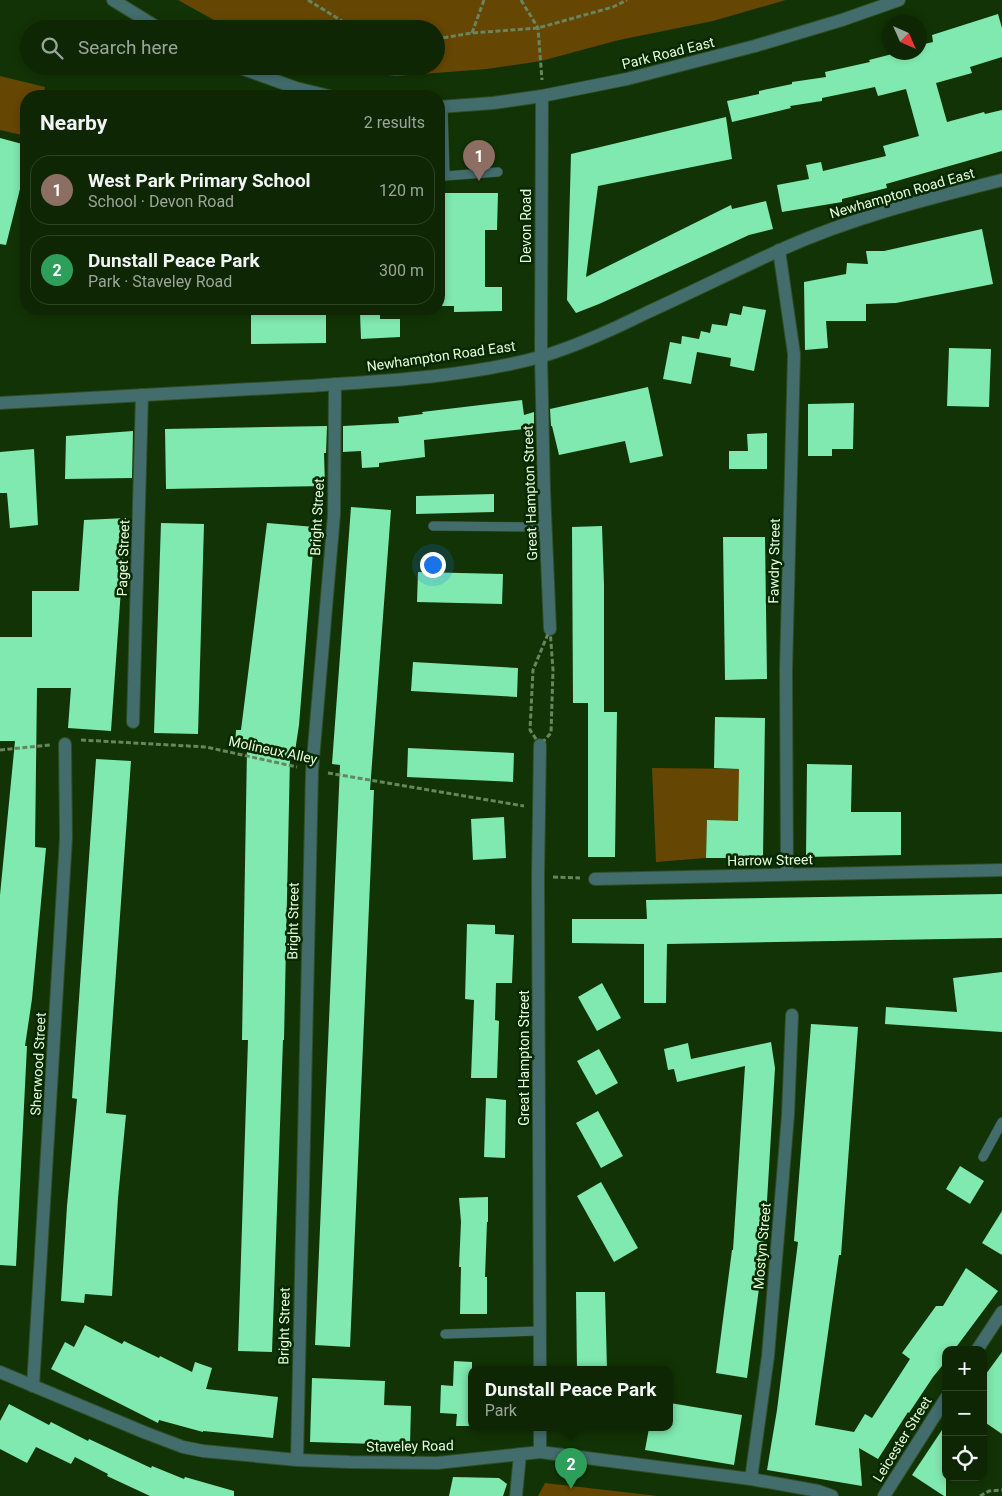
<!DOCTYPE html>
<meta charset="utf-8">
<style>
:root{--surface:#0e2604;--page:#172e0e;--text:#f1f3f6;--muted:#9ba59a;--line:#2e4326;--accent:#b45309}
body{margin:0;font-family:Roboto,sans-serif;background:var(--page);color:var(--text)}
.controls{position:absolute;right:15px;bottom:15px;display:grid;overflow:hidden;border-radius:10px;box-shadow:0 2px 8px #0003}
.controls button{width:45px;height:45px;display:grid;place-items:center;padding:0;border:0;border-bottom:1px solid var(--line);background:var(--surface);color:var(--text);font:25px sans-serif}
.compass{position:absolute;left:882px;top:15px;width:45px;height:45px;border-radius:50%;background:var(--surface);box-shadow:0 2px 8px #0003;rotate:135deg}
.you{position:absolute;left:432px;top:564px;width:18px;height:18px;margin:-12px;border:4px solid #fff;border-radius:50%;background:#1a73e8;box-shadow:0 0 0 8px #1a73e833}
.badge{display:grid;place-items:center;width:32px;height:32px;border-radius:50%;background:var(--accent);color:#fff;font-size:16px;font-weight:700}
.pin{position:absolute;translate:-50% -41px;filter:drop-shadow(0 1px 2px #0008)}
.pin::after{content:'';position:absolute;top:26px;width:18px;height:15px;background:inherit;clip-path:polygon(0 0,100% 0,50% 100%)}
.popup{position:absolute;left:468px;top:1366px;width:205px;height:65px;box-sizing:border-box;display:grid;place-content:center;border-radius:10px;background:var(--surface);filter:drop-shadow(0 1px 4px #0005);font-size:16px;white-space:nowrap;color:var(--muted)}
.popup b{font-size:19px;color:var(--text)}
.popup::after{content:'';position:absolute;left:50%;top:100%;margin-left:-10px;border:10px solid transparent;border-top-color:var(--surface)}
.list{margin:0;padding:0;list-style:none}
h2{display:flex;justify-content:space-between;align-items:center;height:65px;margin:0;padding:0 20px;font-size:21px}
h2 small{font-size:16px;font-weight:400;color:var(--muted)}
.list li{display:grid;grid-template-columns:32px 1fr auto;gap:15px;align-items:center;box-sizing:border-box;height:70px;margin:0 10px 10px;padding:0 10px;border:1px solid var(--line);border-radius:20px}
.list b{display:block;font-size:19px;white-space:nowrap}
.list p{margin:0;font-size:16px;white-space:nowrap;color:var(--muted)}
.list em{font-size:16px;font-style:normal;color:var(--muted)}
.icon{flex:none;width:28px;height:28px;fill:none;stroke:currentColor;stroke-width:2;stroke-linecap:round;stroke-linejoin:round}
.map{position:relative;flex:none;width:1002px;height:1496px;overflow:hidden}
.search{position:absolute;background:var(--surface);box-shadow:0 2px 8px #0003;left:20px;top:20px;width:425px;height:55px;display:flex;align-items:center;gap:12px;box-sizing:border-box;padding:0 18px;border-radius:28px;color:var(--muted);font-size:19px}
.panel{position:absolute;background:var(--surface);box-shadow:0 2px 8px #0003;left:20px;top:90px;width:425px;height:225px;border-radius:20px}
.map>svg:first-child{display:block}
.green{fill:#664603}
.building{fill:#7fe9af}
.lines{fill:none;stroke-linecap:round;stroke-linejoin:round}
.service-casing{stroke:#2f4f23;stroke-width:10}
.minor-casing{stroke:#2f4f23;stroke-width:14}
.tertiary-casing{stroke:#2f4f23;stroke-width:14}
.path{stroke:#68865d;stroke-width:3;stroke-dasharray:5 2.5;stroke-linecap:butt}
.service{stroke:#436c6d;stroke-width:9}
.minor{stroke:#436c6d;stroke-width:12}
.tertiary{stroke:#436c6d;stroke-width:12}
.labels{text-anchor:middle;stroke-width:5;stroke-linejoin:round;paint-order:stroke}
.street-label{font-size:14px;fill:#e4fddc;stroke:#082900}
</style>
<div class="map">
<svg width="1002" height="1496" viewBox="0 0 1002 1496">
<rect width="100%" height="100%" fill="#123305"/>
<g class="green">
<polygon points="178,0 786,0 713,21 619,40 541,61 487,69 396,76 315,66 436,66 436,29 230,29"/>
<polygon points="0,76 45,87 43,96 26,96 26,136 0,130"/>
<polygon points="652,768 741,769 738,821 707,821 706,858 656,862"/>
<polygon points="545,1483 658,1496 660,1496 538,1496"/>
</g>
<g class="building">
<polygon points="998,14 1002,28 1002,57 970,67 972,73 936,83 947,122 984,112 985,114 1002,110 1002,151 886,184 887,188 842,199 842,202 782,212 777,185 809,179 806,165 821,162 823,171 886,156 883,146 919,136 906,89 878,96 875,87 822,98 822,101 790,106 791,108 732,122 727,101 759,94 759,91 792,84 792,82 826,77 825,72 870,62 869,60 900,52 920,52 920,45 933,42 932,35"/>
<polygon points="726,117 732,159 598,186 586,277 731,205 732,209 766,201 773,229 749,235 599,304 576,313 567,300 571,154"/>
<polygon points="0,138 26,145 26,165 6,245 0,244"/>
<polygon points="439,193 498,193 497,230 485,230 485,287 502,287 502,311 454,312 454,306 439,306"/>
<polygon points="982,229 993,284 896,303 866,304 866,321 826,321 828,348 805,350 804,282 846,274 847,263 868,264 866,251 884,251"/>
<polygon points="743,306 766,310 754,371 730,366 731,358 697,352 691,384 663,379 670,342 681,344 682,336 699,339 701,331 710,333 712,324 727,326 730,313 741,315"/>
<polygon points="251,312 326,312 326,343 251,344"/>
<polygon points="380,312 380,319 400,319 400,337 361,339 360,313"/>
<polygon points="949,348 991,349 989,407 947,406"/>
<polygon points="648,387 663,456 630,463 625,441 559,455 552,426 551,426 550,409"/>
<polygon points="522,400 524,415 534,412 534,428 424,440 425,457 379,463 379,467 362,468 361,451 343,452 343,426 399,423 398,417 423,414 422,412"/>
<polygon points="854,403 853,449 832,449 832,456 808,456 808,404"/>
<polygon points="327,426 326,453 324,453 325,486 166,489 165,429"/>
<polygon points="133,431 132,478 65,479 66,436"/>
<polygon points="767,433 767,469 729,469 729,451 748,451 747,434"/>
<polygon points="34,449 38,525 10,528 7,493 0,493 0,452"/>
<polygon points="494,494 494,512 416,514 416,496"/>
<polygon points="351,507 391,510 370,790 374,790 350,1347 315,1345 340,765 332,764"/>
<polygon points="126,518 111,731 68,728 71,688 37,688 35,847 46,848 32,999 25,1046 27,1046 16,1266 0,1265 0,895 15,741 0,741 0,637 32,637 32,591 79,591 84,520"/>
<polygon points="161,523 204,524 198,734 154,733"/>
<polygon points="267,523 315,527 299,725 294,758 290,757 284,1040 283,1040 272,1352 238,1351 248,1040 242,1040 247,749 235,747 236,730 241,730"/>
<polygon points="602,526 604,585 604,712 617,712 615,857 588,857 588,703 573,703 572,527"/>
<polygon points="723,537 765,537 767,679 725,680"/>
<polygon points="418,572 503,574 502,604 417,602"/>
<polygon points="413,662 518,668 517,697 411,691"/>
<polygon points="715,717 765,718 763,858 706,858 707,820 738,821 739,769 714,768"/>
<polygon points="408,748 514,753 513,782 407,777"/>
<polygon points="96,759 131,761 106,1113 126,1115 118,1198 112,1296 85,1294 84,1303 61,1301 67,1206 77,1099 72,1098"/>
<polygon points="807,764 852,765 851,812 901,812 901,855 806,857"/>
<polygon points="504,817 506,858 473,860 471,819"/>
<polygon points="1002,894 1002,938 667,944 666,1003 644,1003 644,944 572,943 572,919 647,919 646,900"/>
<polygon points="467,924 495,925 495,934 514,935 512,983 496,983 495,1020 499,1021 497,1078 471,1078 474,1000 465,999"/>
<polygon points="1002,972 1002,1032 885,1024 886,1007 957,1012 953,978"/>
<polygon points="602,983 621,1018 597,1031 578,997"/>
<polygon points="811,1024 858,1027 841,1255 839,1255 815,1425 854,1432 865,1414 872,1418 910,1359 902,1353 936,1306 943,1306 966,1268 998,1291 954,1350 946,1350 946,1361 933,1377 909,1413 908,1412 878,1459 859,1448 862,1486 767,1470 777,1410 798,1242 794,1241"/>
<polygon points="771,1042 775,1068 764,1251 747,1378 716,1373 732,1250 733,1250 745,1066 677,1082 674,1069 668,1070 664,1049 688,1043 691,1059"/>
<polygon points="599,1049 618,1083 596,1095 577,1061"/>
<polygon points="486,1098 506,1100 505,1158 484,1157"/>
<polygon points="598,1111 623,1156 601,1168 576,1123"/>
<polygon points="960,1166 984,1181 970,1204 946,1189"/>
<polygon points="601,1182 638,1248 614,1262 577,1196"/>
<polygon points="488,1197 488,1222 487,1222 485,1277 487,1277 487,1314 460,1314 461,1267 459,1267 461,1222 459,1198"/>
<polygon points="1002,1211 1002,1255 982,1243"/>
<polygon points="576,1292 605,1292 607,1370 577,1370"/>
<polygon points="85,1325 122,1344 124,1341 159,1358 160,1356 192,1372 195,1362 212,1368 206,1389 278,1397 273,1438 203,1431 203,1432 159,1420 158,1423 51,1369 65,1342 74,1347"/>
<polygon points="1002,1352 1002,1434 983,1421 983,1378"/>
<polygon points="454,1361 472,1362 472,1426 456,1426 457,1414 440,1413 441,1385 453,1386"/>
<polygon points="312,1378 385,1381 384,1405 411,1406 410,1445 310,1442"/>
<polygon points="670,1403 742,1415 734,1465 645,1450 649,1428 670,1428"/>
<polygon points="9,1404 49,1425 51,1422 88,1441 89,1439 151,1468 152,1466 184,1479 185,1477 234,1491 234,1496 150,1496 107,1476 108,1474 75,1457 71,1464 36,1447 27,1463 0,1449 0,1421"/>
<polygon points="946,1424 946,1496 944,1496 912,1475"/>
<polygon points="453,1477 499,1478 507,1484 503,1496 449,1496"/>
</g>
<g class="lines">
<g class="service-casing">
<g id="service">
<polyline points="443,108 445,176 498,172"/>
<polyline points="433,526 546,527"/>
<polyline points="983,1157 1002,1122"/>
<polyline points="445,1334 539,1331"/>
</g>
</g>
<g class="minor-casing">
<g id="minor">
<polyline points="113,0 160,29"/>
<polyline points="235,66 296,88 329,96"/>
<polyline points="542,96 541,356 544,490 550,629"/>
<polyline points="439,107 493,103 542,96 627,79 755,46 842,20 899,0"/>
<polyline points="779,250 794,354 786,670 787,874"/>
<polyline points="133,722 142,395"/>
<polyline points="540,745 538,877 540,1370"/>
<polyline points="595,879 1002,870"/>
<polyline points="977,1350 1002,1312"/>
<polyline points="33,1386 66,838 65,744"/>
<polyline points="540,1428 540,1452"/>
<polyline points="297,1460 312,771 334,515 335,384"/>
<polyline points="751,1479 768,1356 788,1115 792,1015"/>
<polyline points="516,1496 520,1454"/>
<polyline points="884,1496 946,1398"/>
</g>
</g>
<g class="tertiary-casing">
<g id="tertiary">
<path d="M0,403C102,397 205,392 307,386C384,381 466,377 540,357C577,346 612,330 646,313C690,293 734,271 778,251C850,218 926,199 1002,180"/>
<polyline points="0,1372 146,1433 183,1447 203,1451 297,1460 350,1462 437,1463 540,1452 751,1479 818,1491 832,1496"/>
</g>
</g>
<g class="path">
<polyline points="308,0 355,29"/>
<polyline points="521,0 538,28 542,80"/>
<polyline points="472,33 484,0"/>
<polyline points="436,39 472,33 538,28 613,7 627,0"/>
<polygon points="550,629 553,670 551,733 540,745 530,730 533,670"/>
<polyline points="81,740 206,747 297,767"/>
<polyline points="0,750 50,745"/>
<polyline points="328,773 524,806"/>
<polyline points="553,877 580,878"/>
<polyline points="980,1496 989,1491 1002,1490"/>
</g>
<use href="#service" class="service"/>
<use href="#minor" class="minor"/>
<use href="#tertiary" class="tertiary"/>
</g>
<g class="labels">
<g class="street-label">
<text transform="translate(668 53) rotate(-14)" y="5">Park Road East</text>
<text transform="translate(902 193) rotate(-16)" y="5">Newhampton Road East</text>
<text transform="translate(526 226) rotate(-90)" y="5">Devon Road</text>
<text transform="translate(441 356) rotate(-8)" y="5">Newhampton Road East</text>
<text transform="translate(530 493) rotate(-92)" y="5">Great Hampton Street</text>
<text transform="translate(317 517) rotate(-87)" y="5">Bright Street</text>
<text transform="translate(123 558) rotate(-88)" y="5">Paget Street</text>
<text transform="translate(774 561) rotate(-89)" y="5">Fawdry Street</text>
<text transform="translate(273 750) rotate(12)" y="5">Molineux Alley</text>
<text transform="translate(770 860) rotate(-1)" y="5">Harrow Street</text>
<text transform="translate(293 921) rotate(-89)" y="5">Bright Street</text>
<text transform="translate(524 1058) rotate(-90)" y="5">Great Hampton Street</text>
<text transform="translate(38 1064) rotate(-87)" y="5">Sherwood Street</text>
<text transform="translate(762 1246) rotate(-85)" y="5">Mostyn Street</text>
<text transform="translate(284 1326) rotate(-89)" y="5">Bright Street</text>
<text transform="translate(902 1439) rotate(-58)" y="5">Leicester Street</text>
<text transform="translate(410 1446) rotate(-1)" y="5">Staveley Road</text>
</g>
</g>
</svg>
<div class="controls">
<button>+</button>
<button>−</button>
<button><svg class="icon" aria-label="locate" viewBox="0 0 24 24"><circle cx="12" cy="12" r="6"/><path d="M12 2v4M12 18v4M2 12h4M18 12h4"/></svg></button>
</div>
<svg class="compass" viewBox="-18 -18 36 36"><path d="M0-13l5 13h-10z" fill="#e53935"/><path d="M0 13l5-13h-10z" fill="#9ba59a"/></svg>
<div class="you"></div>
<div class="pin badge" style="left:479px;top:181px;background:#8d6e63">1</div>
<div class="pin badge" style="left:571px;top:1489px;background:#2e9e5b">2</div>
<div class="popup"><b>Dunstall Peace Park</b>Park</div>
<div class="search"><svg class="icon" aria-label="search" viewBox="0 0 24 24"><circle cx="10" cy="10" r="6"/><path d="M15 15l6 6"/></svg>Search here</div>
<section class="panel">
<h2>Nearby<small>2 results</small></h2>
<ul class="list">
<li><span class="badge" style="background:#8d6e63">1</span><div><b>West Park Primary School</b><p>School · Devon Road</p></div><em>120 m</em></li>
<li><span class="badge" style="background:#2e9e5b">2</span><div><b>Dunstall Peace Park</b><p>Park · Staveley Road</p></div><em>300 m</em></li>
</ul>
</section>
</div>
